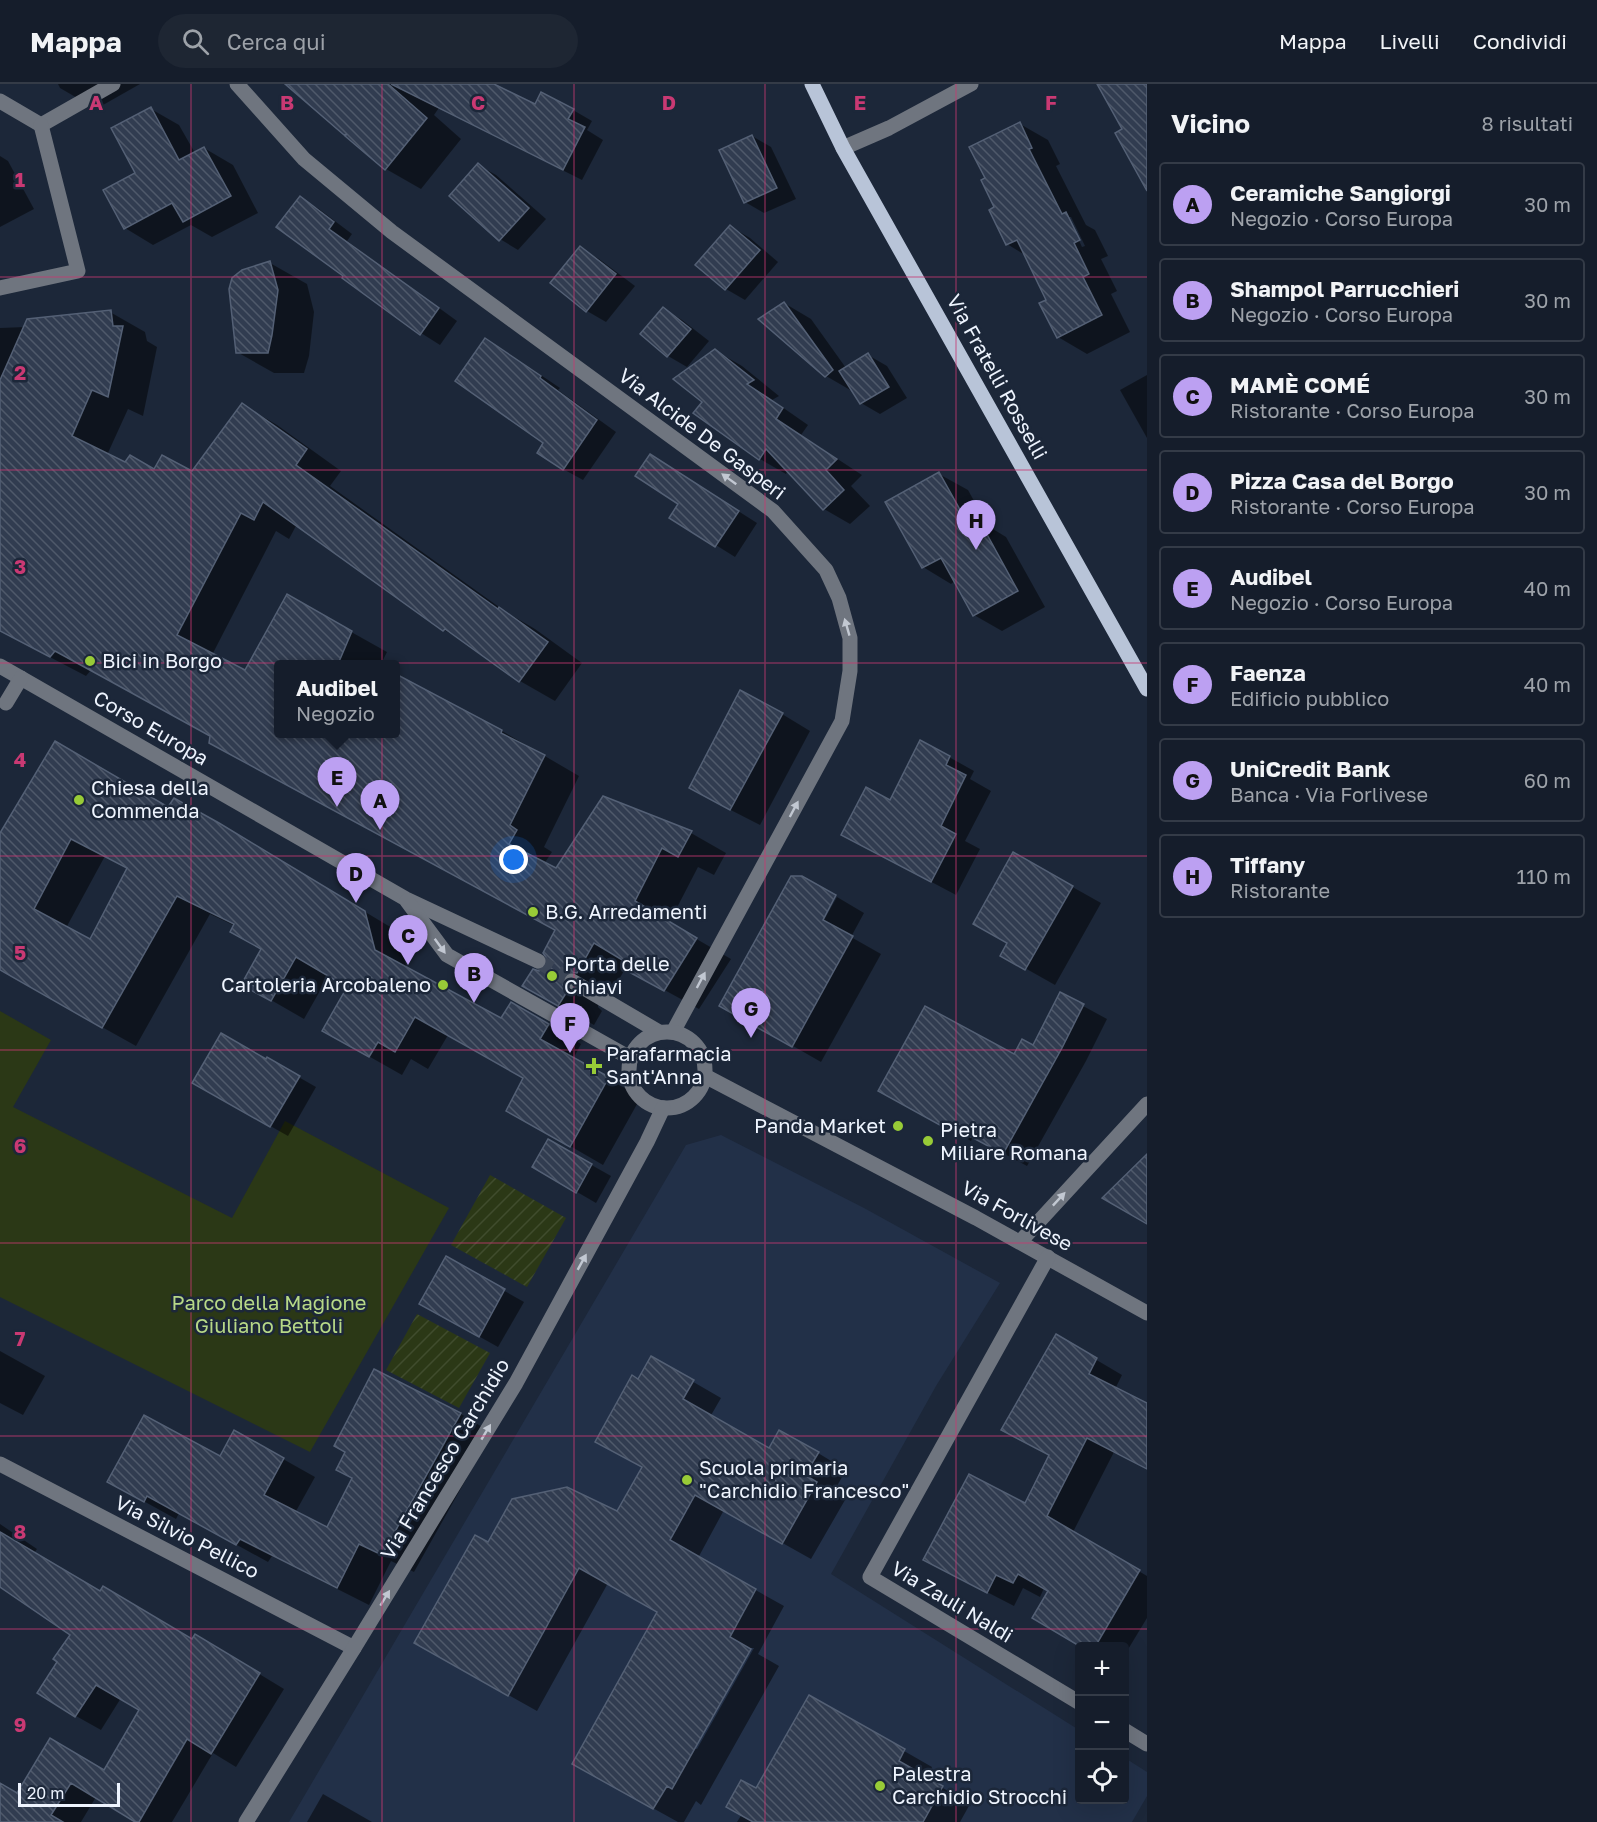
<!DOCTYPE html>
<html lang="it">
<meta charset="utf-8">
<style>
:root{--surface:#151d2b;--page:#1e2633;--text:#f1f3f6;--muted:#9da2a9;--line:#343b47;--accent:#bca0f2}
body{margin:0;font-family:"Golos Text",sans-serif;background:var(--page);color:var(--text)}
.controls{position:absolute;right:18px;bottom:18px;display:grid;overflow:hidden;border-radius:6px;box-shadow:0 6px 24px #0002}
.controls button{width:54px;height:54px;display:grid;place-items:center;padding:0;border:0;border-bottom:2px solid var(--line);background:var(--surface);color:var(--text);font:30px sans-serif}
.scale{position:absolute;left:18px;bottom:15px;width:102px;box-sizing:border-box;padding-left:6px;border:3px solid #eef4fe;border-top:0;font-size:16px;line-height:21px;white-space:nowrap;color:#eef4fe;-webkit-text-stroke:4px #1c2739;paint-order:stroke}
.you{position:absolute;left:514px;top:776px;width:21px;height:21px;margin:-15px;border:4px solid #fff;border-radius:50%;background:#1a73e8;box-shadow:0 0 0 9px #1a73e833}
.badge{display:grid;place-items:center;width:39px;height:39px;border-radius:50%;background:var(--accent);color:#111;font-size:20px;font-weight:700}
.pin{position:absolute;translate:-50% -50px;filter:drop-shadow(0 2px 3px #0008)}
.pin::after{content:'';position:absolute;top:32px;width:21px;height:18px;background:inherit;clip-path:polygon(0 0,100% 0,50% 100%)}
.popup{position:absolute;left:274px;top:576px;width:126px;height:78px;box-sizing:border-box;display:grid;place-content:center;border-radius:6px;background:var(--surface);filter:drop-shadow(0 2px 4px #0005);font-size:20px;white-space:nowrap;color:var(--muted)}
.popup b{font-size:22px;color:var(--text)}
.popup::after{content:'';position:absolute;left:50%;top:100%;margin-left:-12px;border:12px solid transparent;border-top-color:var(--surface)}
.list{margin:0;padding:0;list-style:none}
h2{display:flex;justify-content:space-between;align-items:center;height:78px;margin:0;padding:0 24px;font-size:26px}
h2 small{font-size:20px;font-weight:400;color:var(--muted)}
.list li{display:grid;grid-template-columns:39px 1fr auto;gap:18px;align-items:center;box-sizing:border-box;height:84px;margin:0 12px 12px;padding:0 12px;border:2px solid var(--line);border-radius:6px}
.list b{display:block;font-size:22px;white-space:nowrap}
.list p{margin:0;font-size:20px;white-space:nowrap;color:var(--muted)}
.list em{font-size:20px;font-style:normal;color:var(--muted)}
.icon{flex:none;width:33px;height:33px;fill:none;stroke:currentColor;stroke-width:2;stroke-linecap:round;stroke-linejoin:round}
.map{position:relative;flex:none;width:1147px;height:1738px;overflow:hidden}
header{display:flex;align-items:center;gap:36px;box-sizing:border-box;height:84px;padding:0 30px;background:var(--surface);border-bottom:2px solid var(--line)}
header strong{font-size:28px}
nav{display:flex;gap:33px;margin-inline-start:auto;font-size:21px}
.search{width:420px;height:54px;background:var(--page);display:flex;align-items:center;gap:15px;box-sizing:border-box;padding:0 21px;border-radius:33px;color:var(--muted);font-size:22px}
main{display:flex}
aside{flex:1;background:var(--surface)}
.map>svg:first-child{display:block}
.built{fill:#223048}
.park{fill:#2b3816}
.garden{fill:url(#garden-furrows)}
.shadow{fill:#0007;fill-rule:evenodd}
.building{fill:url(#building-back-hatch);stroke:#546075;stroke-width:1.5;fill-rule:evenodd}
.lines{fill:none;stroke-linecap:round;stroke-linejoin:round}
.minor-tunnel{stroke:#3c4657;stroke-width:15;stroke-dasharray:15 8;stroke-linecap:butt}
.minor{stroke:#6f757f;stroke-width:15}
.major{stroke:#b8c4d8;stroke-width:15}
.oneway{fill:#c2c8d2}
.grid{fill:none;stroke:#c93973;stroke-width:1.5;stroke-opacity:0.55}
.poi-dot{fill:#98cb37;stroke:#1c2739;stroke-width:2}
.labels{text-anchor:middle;stroke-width:5;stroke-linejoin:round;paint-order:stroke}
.street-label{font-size:20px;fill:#eef4fe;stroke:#1c2739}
.poi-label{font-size:20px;fill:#eef4fe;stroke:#1c2739;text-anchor:start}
.park-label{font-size:20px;fill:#b7d887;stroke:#1c2739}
.grid-label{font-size:20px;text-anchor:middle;font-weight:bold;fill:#c93973;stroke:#1c2739;stroke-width:5;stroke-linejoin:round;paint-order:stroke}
</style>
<header>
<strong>Mappa</strong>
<div class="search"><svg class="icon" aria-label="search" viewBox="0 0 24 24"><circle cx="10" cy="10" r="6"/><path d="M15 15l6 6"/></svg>Cerca qui</div>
<nav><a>Mappa</a><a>Livelli</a><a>Condividi</a></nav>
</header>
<main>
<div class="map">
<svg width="1147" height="1738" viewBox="0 0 1147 1738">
<defs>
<pattern id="garden-furrows" width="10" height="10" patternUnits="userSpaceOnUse" patternTransform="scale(1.5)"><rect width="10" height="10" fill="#2b3816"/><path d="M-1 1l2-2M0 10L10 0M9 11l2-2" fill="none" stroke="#404c2d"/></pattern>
<pattern id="building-back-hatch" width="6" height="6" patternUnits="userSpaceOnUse" patternTransform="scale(1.5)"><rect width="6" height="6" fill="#313c50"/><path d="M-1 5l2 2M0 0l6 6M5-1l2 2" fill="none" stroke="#4f596a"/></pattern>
</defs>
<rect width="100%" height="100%" fill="#1c2739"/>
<polygon class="built" points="721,1051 864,1124 1000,1199 936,1302 831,1490 1079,1646 1080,1716 1124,1716 1125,1674 1147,1688 1147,1712 1132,1738 289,1738 686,1061"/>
<polygon class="park" points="0,927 51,956 13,1023 232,1134 285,1037 449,1124 310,1368 0,1213"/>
<g class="garden">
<polygon points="490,1091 566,1134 527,1203 451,1161"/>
<polygon points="417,1230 490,1269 459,1324 386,1286"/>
</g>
<g class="shadow">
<polygon points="58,0 140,0 96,25 60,4"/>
<polygon points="287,0 439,0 449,9 434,31 461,55 421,105 386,85"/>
<polygon points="479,0 491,0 535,22 573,26 592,37 587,46 603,56 582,96 481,45"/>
<polygon points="151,25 179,41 195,69 204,64 233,81 258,129 212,153 191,141 153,161 125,144"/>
<path d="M1020,40L1048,56L1060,80L1056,82L1086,141L1095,146L1108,172L1101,175L1117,207L1111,210L1130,248L1087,270L1058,253L1048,217L1025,171L1007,160L987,95ZM1068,133H1071L1085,162L1082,163Z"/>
<polygon points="752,52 771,63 796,115 764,129 745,118"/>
<polygon points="0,72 8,77 34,125 0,143"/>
<polygon points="478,81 496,91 546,135 518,166 500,155"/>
<polygon points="300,114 319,125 352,150 347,157 457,237 440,261 421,249 345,192"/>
<polygon points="731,143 750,154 778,178 745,216 726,205"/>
<polygon points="580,164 599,175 635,202 606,238 587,227 552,199"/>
<polygon points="270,179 307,200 314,228 309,272 304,289 274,289 237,268"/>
<polygon points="784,219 811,235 846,284 868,271 887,282 907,314 880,330 861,319 852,307 826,292"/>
<polygon points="663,225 682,236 709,257 687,283 668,272 642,250"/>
<polygon points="110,228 145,248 147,257 157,263 143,332 128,325 107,371 126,380 155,387 193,389 243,321 277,341 341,387 330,402 506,528 535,545 582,579 555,617 520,597 471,561 444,546 297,440 289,455 276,447 212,571 246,588 287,512 387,568 381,580 278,580 278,650 395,650 395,591 502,647 579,692 544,763 552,768 544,780 557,786 691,749 726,769 714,791 698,783 669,839 731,875 699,925 630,887 630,876 612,908 603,908 598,913 598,923 602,927 594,941 524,902 548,883 557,847 212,652 91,586 86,592 0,547 0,244 25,243"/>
<polygon points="486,256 505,267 560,304 558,306 616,348 583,396 563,385 545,359"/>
<polygon points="716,267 742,282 779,312 772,316 808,341 801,351 862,391 851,402 870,422 850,440 824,425 788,386 786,390 760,375 704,318"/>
<polygon points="1147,291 1147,354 1120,306"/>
<polygon points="669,383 757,439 735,473 671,433 680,419"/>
<polygon points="939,390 968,406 988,442 1006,453 1045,523 1002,547 974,531 955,497 951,500 923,483"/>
<polygon points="782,630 810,647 760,741 719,720"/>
<polygon points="949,673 974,687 970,695 991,707 965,757 980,765 956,811 843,751 891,718"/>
<path d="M169,725L252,760L397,847L407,885L502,936L512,920L581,960L573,975L641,1013L603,1081L508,1026L525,994L448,951L428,985L411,975L402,991L356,965L349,902L329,891L304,935L243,900L263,865L235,842L210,830L136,962L0,886V752ZM105,772L129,785L91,857L66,844Z"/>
<polygon points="1014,770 1101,819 1055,901 1002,871 1009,859"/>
<polygon points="837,813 864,829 851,853 881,870 821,978 721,921 818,842 820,843"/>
<polygon points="1061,910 1107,935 1086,977 1027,1082 973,1053 971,1057 903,1020 1033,963"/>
<polygon points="267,975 316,1003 288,1052 194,999"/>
<polygon points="549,1057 611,1092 596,1119 534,1083"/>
<polygon points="446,1174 524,1218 498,1263 421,1220"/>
<polygon points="1056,1252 1122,1291 1115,1305 1147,1321 1147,1385 1114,1368 1073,1448 1147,1492 1147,1534 1124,1572 1124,1562 1084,1562 1050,1507 1044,1504 1040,1513 1023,1504 1014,1522 925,1476 1026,1421 1051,1372"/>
<polygon points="0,1267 45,1292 23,1331 0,1319"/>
<path d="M652,1274L721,1314L710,1333L770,1367L818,1369L846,1386L833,1409L845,1416L811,1475L724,1426L698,1474L784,1522L758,1570L779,1582L701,1721L696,1717L684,1738H678L602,1696L659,1527L608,1499L537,1627L444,1575L489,1460L618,1429L643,1383L638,1297ZM750,1564H754L697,1665L694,1664Z"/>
<polygon points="374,1287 461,1330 492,1349 414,1488 391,1477 369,1521 272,1472 268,1478 179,1429 176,1435 109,1398 221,1374 283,1375 315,1393 295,1429 327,1445 353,1394 347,1368"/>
<polygon points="0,1440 37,1465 34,1469 101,1508 192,1556 220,1566 284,1605 236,1683 213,1669 172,1738 138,1738 96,1713 81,1738 0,1738 0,1702 17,1711 105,1688 141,1626 121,1614 101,1646 76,1632 59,1577 72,1551 0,1501"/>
<polygon points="810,1613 932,1683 926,1694 970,1720 960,1738 737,1738 757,1706"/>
<polygon points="323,1710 372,1738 307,1738"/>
</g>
<g class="building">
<polygon points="285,0 388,0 427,34 385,86 345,52 347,50 344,51"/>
<polygon points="391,0 494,0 535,20 541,8 574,25 568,35 585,43 563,86"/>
<polygon points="1097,0 1147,0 1147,107 1115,49 1122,45"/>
<polygon points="151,23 179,76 204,63 231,112 183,138 172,119 124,145 103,106 135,89 111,44"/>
<polygon points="1020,38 1032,64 1029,65 1062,130 1066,128 1080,156 1074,159 1089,190 1083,193 1102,231 1057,254 1039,219 1046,216 1017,156 1006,161 989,126 994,123 981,96 985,94 969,63"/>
<polygon points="752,51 777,104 744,119 719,66"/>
<polygon points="478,79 529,124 499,157 449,112"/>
<polygon points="300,112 334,138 329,145 439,224 420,251 342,194 343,192 276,143"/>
<polygon points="730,141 760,166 725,206 695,181"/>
<polygon points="580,162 616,190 586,228 550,199"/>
<polygon points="270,177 278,206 272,251 268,269 236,269 229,205 232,194 242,186"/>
<polygon points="784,218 833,286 825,293 758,235"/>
<polygon points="663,223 691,245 667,273 640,250"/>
<polygon points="111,226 113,242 123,242 108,313 92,306 72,352 125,378 130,371 154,385 162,371 192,387 242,319 307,365 296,381 498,525 499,523 548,558 519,598 445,545 443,547 263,418 254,436 241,429 177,551 245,586 287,510 352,547 338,580 279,580 279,650 396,650 396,590 502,646 501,649 545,671 510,741 517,746 509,760 556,784 603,712 692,747 678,773 662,764 635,817 697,854 664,907 629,888 629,880 594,859 577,889 568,888 563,893 563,901 568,906 558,922 522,902 533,885 539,887 547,882 548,876 543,869 555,846 209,659 210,652 99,591 55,567 50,573 0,547 0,296 27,235"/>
<polygon points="485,254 541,292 540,294 597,336 563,386 537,369 543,359 455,297"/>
<polygon points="715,265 754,296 747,300 783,324 776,335 837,375 826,386 844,406 823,426 766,365 759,376 693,329 702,318 673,295"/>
<polygon points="868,269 889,303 860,320 839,287"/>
<polygon points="650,370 739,427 715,463 669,434 678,420 635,392"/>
<polygon points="939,388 968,440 978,434 1018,507 973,532 941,474 922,484 885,418"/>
<polygon points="740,606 783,629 730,726 689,704"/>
<polygon points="920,656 950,672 946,681 966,691 941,742 956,750 931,798 841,751 866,703 890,716"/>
<path d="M55,657L168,723L174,714L219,739L365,827L375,866L501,934L511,918L549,940L540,955L609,993L570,1063L506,1027L523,994L415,933L395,968L378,958L369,973L322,947L347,903L296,873L271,917L241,901L261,865L230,848L234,840L177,812L102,944L0,886V749ZM71,755L127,784L90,855L34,825Z"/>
<polygon points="1013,768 1073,802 1025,886 1000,872 1007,859 973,840"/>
<polygon points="791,792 802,792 836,811 823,836 853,852 792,963 719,922"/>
<polygon points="1060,908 1084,920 1062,964 1003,1070 949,1041 947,1045 878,1007 925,922 1014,970 1022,955 1033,961"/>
<polygon points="221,949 266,975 267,973 300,992 270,1043 192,999"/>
<polygon points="548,1055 592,1080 576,1109 532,1083"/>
<polygon points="1147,1070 1147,1140 1102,1114"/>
<polygon points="446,1172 505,1205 479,1253 419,1220"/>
<polygon points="1056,1250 1097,1274 1089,1290 1147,1319 1147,1385 1087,1354 1047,1432 1140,1486 1095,1563 1081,1563 1032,1534 1048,1507 1018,1490 1013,1499 996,1491 987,1509 923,1476 969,1390 1025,1419 1049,1371 1001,1346"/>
<polygon points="651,1272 694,1296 683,1315 769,1364 779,1346 819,1368 805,1391 817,1398 782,1460 695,1411 670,1456 756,1505 730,1553 751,1565 672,1705 667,1702 653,1725 572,1680 657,1528 579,1484 508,1612 414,1559 475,1451 488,1458 512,1415 567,1403 617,1427 642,1383 595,1358 632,1291 638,1295"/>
<polygon points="374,1285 461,1329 382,1471 359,1460 337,1504 240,1455 236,1461 147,1412 144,1418 107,1398 144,1331 220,1372 234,1346 284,1374 264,1411 327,1443 352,1394 336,1386 345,1368 334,1362"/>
<polygon points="0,1448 100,1507 103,1502 192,1555 195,1550 260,1589 211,1670 187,1655 139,1738 135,1738 71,1699 51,1731 63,1738 0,1738 0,1699 17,1709 50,1654 104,1686 139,1626 96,1601 75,1633 37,1609 57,1578 53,1575 70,1551 0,1503"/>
<polygon points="809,1611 905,1665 899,1677 943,1702 923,1738 753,1738 726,1723 741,1696 756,1704"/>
</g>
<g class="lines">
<polyline class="minor-tunnel" points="538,877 572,897"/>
<g class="minor">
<polyline points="237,0 304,75 392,148 773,427 826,486 839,514 850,554 850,587 842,637 673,948"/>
<polyline points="0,17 41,41 113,0"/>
<polyline points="843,64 889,44 971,0"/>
<polyline points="0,204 78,187 41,41"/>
<polyline points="0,582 406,815 538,877"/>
<polyline points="6,619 21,594"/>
<polyline points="407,817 447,871 630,974"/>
<polyline points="572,897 659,948"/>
<circle cx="667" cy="986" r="38"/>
<polyline points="705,992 976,1134 1147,1229"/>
<polyline points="1020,1158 1147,1020"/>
<polyline points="1048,1173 870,1493 1080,1619"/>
<polyline points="0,1380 354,1564"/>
<polyline points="1124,1646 1147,1660"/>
<polyline points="246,1738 354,1564 516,1299 647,1058 663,1024"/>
</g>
<polyline class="major" points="812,0 843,64 1147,605"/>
</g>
<defs><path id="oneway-solid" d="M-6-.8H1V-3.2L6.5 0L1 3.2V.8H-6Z" transform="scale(1.5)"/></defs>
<g class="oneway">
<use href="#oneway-solid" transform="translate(729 395) rotate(-144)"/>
<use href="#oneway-solid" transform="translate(847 543) rotate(-106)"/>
<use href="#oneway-solid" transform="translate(794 725) rotate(-62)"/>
<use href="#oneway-solid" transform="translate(440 862) rotate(54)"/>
<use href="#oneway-solid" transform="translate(701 896) rotate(-62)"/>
<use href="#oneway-solid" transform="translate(1059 1115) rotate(-47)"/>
<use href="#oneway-solid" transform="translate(582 1178) rotate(-61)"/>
<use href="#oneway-solid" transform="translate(486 1348) rotate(-59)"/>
<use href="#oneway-solid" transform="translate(385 1514) rotate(-59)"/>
</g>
<path class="grid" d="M191,0V1738M382,0V1738M574,0V1738M765,0V1738M956,0V1738M0,193H1147M0,386H1147M0,579H1147M0,772H1147M0,966H1147M0,1159H1147M0,1352H1147M0,1545H1147"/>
<g class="poi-dot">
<circle cx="90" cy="577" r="6"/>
<circle cx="79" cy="716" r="6"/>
<circle cx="533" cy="828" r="6"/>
<circle cx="552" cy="892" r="6"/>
<circle cx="443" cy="901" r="6"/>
<path d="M591 973h6v6h6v6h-6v6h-6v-6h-6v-6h6z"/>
<circle cx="898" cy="1042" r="6"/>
<circle cx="928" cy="1057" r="6"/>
<circle cx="687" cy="1396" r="6"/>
<circle cx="880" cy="1702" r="6"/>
</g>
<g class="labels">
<g class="street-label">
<text transform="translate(997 293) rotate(61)" y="7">Via Fratelli Rosselli</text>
<text transform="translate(702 350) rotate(37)" y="7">Via Alcide De Gasperi</text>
<text transform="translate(151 644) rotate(30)" y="7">Corso Europa</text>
<text transform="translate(1017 1132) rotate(29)" y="7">Via Forlivese</text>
<text transform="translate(445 1375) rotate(-59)" y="7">Via Francesco Carchidio</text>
<text transform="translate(187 1453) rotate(27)" y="7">Via Silvio Pellico</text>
<text transform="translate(952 1518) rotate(31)" y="7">Via Zauli Naldi</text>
</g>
<g class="poi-label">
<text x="102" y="584">Bici in Borgo</text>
<text x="91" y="711">Chiesa della<tspan x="91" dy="23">Commenda</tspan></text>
<text x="545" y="835">B.G. Arredamenti</text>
<text x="564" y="887">Porta delle<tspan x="564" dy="23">Chiavi</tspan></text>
<text x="431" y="908" text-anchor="end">Cartoleria Arcobaleno</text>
<text x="606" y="977">Parafarmacia<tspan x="606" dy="23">Sant'Anna</tspan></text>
<text x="886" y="1049" text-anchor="end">Panda Market</text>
<text x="940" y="1053">Pietra<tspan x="940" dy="23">Miliare Romana</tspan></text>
<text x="699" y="1391">Scuola primaria<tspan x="699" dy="23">"Carchidio Francesco"</tspan></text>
<text x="892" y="1697">Palestra<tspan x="892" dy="23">Carchidio Strocchi</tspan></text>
</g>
<g class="park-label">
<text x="269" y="1226">Parco della Magione<tspan x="269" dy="23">Giuliano Bettoli</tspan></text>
</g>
</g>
<g class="grid-label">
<text x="96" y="26">A</text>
<text x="287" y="26">B</text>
<text x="478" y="26">C</text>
<text x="669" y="26">D</text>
<text x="860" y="26">E</text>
<text x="1051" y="26">F</text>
<text x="20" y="103">1</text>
<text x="20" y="296">2</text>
<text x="20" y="490">3</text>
<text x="20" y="683">4</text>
<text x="20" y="876">5</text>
<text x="20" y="1069">6</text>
<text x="20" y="1262">7</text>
<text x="20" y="1455">8</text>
<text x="20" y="1648">9</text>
</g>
</svg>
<div class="controls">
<button>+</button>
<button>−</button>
<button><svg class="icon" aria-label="locate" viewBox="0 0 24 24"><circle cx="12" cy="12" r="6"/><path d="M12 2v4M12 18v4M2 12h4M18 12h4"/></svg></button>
</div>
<div class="scale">20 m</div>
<div class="you"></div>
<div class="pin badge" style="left:380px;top:746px">A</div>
<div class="pin badge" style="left:474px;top:919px">B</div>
<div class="pin badge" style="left:408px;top:881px">C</div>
<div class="pin badge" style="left:356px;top:819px">D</div>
<div class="pin badge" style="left:337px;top:723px">E</div>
<div class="popup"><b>Audibel</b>Negozio</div>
<div class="pin badge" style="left:570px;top:969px">F</div>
<div class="pin badge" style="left:751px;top:954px">G</div>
<div class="pin badge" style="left:976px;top:466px">H</div>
</div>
<aside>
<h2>Vicino<small>8 risultati</small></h2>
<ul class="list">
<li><span class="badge">A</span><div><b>Ceramiche Sangiorgi</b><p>Negozio · Corso Europa</p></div><em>30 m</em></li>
<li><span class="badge">B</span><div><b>Shampol Parrucchieri</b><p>Negozio · Corso Europa</p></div><em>30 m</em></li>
<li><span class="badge">C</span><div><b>MAMÈ COMÉ</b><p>Ristorante · Corso Europa</p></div><em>30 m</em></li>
<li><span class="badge">D</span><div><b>Pizza Casa del Borgo</b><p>Ristorante · Corso Europa</p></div><em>30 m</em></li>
<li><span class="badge">E</span><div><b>Audibel</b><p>Negozio · Corso Europa</p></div><em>40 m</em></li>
<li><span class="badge">F</span><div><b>Faenza</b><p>Edificio pubblico</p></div><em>40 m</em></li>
<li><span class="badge">G</span><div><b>UniCredit Bank</b><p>Banca · Via Forlivese</p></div><em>60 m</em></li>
<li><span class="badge">H</span><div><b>Tiffany</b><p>Ristorante</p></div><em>110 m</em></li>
</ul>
</aside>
</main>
